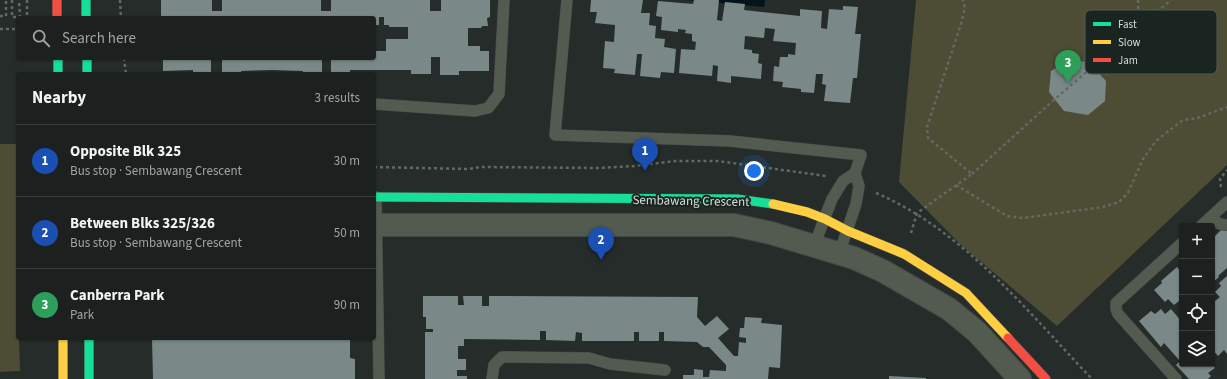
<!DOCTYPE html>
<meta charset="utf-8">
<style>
:root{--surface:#1c211f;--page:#292e2c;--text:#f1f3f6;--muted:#a0a3a4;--line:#3a3e3d;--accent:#989e9b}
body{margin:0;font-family:"Source Sans 3",sans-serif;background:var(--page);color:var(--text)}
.controls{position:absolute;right:12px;bottom:12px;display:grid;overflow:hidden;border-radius:4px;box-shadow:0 1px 3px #0004}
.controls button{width:36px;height:36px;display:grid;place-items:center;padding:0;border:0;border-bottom:1px solid var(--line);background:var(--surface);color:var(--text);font:20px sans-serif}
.you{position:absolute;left:754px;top:171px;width:14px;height:14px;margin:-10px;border:3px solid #fff;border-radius:50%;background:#1a73e8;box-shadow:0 0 0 6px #1a73e833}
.badge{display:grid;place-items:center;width:26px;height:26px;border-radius:50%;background:var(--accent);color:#fff;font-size:13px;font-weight:700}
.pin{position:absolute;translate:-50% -33px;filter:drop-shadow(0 1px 2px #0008)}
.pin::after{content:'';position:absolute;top:21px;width:14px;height:12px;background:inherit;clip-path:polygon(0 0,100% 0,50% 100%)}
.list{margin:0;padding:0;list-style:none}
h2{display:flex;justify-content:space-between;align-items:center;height:52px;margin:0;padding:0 16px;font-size:17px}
h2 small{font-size:13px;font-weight:400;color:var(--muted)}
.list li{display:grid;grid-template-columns:26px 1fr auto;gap:12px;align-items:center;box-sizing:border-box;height:72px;padding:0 16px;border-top:1px solid var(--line)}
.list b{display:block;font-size:15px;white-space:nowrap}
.list p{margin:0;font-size:13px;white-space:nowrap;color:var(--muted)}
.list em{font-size:13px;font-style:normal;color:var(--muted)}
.icon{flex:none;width:22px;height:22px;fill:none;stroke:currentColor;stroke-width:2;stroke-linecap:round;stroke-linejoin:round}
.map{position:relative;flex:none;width:1227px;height:379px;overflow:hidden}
.search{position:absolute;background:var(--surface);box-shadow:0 1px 3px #0004;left:16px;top:16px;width:360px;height:44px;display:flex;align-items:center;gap:10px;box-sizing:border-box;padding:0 14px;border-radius:4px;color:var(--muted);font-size:15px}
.panel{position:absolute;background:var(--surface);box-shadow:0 1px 3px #0004;left:16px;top:72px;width:360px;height:268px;border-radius:4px}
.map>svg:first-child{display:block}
.green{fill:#4d4d35}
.water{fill:#03141e}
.building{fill:#7a8888}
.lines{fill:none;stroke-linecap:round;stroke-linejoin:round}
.lane-casing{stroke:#434745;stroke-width:12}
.street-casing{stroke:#434745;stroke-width:24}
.fast-casing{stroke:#434745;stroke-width:10}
.slow-casing{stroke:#434745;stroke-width:10}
.jam-casing{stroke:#434745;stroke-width:10}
.path{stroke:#626962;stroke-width:2.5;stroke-dasharray:3 3;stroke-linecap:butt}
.lane{stroke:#535b51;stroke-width:11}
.street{stroke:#535b51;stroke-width:22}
.fast{stroke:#16e098;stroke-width:9}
.slow{stroke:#ffcf43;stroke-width:9}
.jam{stroke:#f24e42;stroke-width:9}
.labels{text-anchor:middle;stroke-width:4;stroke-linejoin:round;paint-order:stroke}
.street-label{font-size:13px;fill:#d5dcd9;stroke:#1a2420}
.key{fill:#1a2420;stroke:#525b58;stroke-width:1}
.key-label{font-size:11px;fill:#d5dcd9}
</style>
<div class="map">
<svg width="1227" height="379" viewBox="0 0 1227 379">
<rect width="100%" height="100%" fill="#262c29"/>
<g class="green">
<polygon points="916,0 1227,0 1227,165 1057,326 960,244 899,182"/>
<polygon points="0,144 16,144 18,338 19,338 20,371 0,372"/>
</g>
<polygon class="water" points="687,0 765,0 764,7"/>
<g class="building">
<polygon points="161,0 212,0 212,11 222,11 222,0 321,0 321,11 331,11 331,0 430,0 430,11 441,11 441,0 490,0 490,17 487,18 488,26 482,26 481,28 468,28 468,46 480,46 480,51 489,51 489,71 459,71 459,75 440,75 440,57 431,57 431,74 411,74 411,70 350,70 350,74 331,74 331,58 374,58 374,51 386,51 386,39 408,39 408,27 389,27 389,25 384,25 384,17 379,17 379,25 374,25 374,18 161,18"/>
<polygon points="591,0 643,0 641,13 650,13 649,25 656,26 655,38 665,39 664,47 676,49 674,73 661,72 660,78 640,76 642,54 637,54 635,75 614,73 615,69 603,68 605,41 614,42 615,25 595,23 597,12 590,12"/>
<polygon points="694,0 719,0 717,20 722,21 725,2 745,4 744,10 800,16 800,9 822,11 821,28 827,29 829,9 843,10 843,6 858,7 855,34 861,34 857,78 853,78 850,103 824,101 826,85 822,84 823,74 816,74 814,93 801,92 801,89 782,87 783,82 773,81 774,66 779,67 780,57 788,57 788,54 795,55 796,43 773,41 775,29 765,28 764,38 745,36 744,49 752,50 752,53 759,54 758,63 762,64 761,79 731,76 731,83 717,81 718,66 713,65 712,76 679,73 681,49 695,50 696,42 692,41 692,34 685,33 686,30 678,29 678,32 661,30 662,17 656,16 658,1 693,4"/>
<polygon points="163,58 211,58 211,74 193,74 193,70 163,71"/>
<polygon points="222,58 322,58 322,74 303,74 303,71 272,70 241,71 241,74 222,74"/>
<polygon points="1069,60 1088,62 1106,81 1105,101 1088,115 1064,111 1049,92 1051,71"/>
<polygon points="1227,224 1227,268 1218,276 1219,277 1212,283 1212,239"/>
<polygon points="1177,267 1180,271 1182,270 1182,304 1179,301 1174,305 1168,299 1165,302 1154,290 1162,283 1161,281"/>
<polygon points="1227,276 1227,354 1224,350 1218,356 1212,349 1212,297 1215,301 1220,297 1215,292 1221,286 1219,283"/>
<polygon points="423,296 458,296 458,305 464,305 463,296 482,296 482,306 489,306 489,296 698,297 697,317 705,326 717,316 729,329 718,338 734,356 738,356 739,342 746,343 746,338 739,337 740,328 744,328 745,317 762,318 761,323 782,325 780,368 769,367 768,379 683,379 683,375 694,375 694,369 703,370 703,377 709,377 710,370 726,371 726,365 709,347 703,347 697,342 664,341 664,332 659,332 659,341 639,341 639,332 634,332 634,341 582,341 582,333 576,332 575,341 546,340 546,331 540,331 540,340 464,339 464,346 458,346 458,359 466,359 466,370 457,370 457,376 467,376 467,379 425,379 425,332 433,332 433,329 426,329 426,317 423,317"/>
<polygon points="1161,309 1165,314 1171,309 1182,322 1182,364 1211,364 1215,368 1208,373 1211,376 1208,379 1189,379 1176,365 1180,361 1164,343 1161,347 1139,321 1151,311 1155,314"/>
<polygon points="152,338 350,338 350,358 355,359 355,379 153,379"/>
<polygon points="889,376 926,378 926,379 889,379"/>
</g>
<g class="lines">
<g class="lane-casing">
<g id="lane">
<polyline points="567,0 555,135 730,141 861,155 855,173 859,186 856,204 839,254"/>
<polyline points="374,104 475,111 488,108 499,94 504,0"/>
<polyline points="376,197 379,379"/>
<polyline points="1210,218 1220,224 1226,225"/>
<polyline points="1201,226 1227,202"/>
<polyline points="814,246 832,199 843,181 855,173"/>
<polyline points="492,379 494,365 502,357 589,358 610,364 665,370"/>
<polyline points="1176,379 1118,314 1116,309 1116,303 1182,243"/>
</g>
</g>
<g class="street-casing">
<polyline id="street" points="374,225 734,225 771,233 854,258 883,271 949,309 977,332 1020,379"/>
</g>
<g class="fast-casing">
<g id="fast">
<polyline points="86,0 86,18"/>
<polyline points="58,58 58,74"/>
<polyline points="87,58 87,74"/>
<polyline points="374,197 737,199 773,204"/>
<polyline points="89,338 89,379"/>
</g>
</g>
<g class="slow-casing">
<g id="slow">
<polyline points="773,204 807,212 825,219 848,231 904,254 966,293 1008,338"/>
<polyline points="63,338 63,379"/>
</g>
</g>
<g class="jam-casing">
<g id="jam">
<polyline points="57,0 57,18"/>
<polyline points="1008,338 1046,379"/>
</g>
</g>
<g class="path">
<polyline points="12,0 12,17 20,17 19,0"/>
<polyline points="27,0 27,18"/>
<polyline points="120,0 121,18"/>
<polyline points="1138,0 1139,27"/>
<polyline points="0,16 6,16 6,0"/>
<polyline points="0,29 18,29"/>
<polyline points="124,58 126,74"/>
<polyline points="374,167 469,169 480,167 599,168 634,166 675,161 718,161 826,176"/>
<polyline points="972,174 1056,98 1171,0"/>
<polyline points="956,185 1007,216 1023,218 1103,207 1119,202 1128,193 1143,159 1156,141 1166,133 1183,120 1198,118 1227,107"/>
<polyline points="1221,187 1220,179 1227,170"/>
<path d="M876,193C963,230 1028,312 1092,379"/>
<polyline points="911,233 917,213 972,174 928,138 927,127 961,24 965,8 963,0"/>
</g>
<use href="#lane" class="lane"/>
<use href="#street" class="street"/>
<use href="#fast" class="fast"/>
<use href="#slow" class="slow"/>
<use href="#jam" class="jam"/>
</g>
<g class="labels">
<g class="street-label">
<text transform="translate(691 200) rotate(1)" y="5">Sembawang Crescent</text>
</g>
</g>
<rect x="1085" y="10" width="132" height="64" rx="6" class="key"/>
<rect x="1093" y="22" width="18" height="4" fill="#16e098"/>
<rect x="1093" y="40" width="18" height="4" fill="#ffcf43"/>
<rect x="1093" y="58" width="18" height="4" fill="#f24e42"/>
<g class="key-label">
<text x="1118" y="28">Fast</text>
<text x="1118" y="46">Slow</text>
<text x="1118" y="64">Jam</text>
</g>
</svg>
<div class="controls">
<button>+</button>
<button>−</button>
<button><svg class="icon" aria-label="locate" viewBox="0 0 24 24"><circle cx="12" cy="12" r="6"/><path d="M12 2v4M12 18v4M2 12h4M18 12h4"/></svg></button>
<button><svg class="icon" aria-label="layers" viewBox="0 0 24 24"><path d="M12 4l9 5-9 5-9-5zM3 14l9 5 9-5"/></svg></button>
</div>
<div class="you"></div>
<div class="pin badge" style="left:645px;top:171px;background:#1a4fb4">1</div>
<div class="pin badge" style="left:601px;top:260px;background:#1a4fb4">2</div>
<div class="pin badge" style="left:1068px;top:83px;background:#2e9e5b">3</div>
<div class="search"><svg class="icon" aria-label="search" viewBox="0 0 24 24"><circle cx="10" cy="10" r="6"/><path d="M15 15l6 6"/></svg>Search here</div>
<section class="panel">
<h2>Nearby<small>3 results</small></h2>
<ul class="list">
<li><span class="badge" style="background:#1a4fb4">1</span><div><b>Opposite Blk 325</b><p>Bus stop · Sembawang Crescent</p></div><em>30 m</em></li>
<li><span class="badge" style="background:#1a4fb4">2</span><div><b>Between Blks 325/326</b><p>Bus stop · Sembawang Crescent</p></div><em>50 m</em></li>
<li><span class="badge" style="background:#2e9e5b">3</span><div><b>Canberra Park</b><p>Park</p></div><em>90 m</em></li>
</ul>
</section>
</div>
